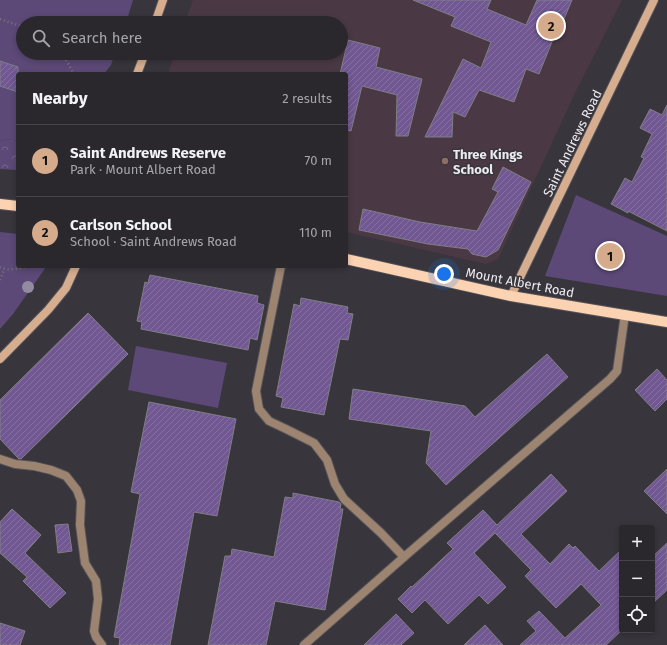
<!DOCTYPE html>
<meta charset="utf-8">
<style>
:root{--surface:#2a282d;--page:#323035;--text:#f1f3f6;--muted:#a5a6aa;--line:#464449;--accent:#d6ab8b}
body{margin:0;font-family:"Fira Sans",sans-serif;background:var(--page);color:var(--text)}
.controls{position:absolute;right:12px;bottom:12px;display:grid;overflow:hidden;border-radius:4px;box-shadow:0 2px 6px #0003}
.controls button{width:36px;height:36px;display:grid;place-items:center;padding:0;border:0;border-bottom:1px solid var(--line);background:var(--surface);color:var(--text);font:20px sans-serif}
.you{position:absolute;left:444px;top:274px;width:14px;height:14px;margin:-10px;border:3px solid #fff;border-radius:50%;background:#1a73e8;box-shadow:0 0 0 6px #1a73e833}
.badge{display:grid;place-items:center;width:26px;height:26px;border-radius:50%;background:var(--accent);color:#111;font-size:13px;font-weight:700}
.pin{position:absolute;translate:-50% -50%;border:2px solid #fff;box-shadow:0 1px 4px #0006}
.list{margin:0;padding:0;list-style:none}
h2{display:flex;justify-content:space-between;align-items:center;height:52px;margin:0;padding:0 16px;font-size:17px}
h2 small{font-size:13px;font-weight:400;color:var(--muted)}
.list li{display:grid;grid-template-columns:26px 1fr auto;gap:12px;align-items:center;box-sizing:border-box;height:72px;padding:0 16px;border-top:1px solid var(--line)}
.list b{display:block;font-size:15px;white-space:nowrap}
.list p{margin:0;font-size:13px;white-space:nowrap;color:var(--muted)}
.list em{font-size:13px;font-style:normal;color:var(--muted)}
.icon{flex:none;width:22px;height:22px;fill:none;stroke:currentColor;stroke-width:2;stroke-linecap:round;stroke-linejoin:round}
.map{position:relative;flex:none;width:667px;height:645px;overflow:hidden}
.search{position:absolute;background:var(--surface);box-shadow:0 2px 6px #0003;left:16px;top:16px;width:332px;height:44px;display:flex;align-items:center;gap:10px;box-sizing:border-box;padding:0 14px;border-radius:22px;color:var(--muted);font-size:15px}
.panel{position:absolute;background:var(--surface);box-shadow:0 2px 6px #0003;left:16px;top:72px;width:332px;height:196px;border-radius:4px}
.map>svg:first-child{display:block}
.education{fill:#4a3944}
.green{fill:#5c4977}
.forest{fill:url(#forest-crowns)}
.building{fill:url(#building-hatch);stroke:#807e84}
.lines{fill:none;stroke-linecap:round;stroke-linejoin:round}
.street-casing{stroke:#555358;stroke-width:10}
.secondary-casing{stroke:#555358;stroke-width:10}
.primary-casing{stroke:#555358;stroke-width:12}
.path{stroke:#77767b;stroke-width:2.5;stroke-dasharray:1 3;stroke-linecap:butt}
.street{stroke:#9d8470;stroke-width:8}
.secondary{stroke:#d6ae8f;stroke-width:8}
.primary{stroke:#fbd2b2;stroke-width:10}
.tree{fill:#938ba1}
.education-dot{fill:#8d6e63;stroke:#38363c;stroke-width:1.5}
.labels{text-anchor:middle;stroke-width:3;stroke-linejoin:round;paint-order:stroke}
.street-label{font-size:13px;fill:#ebeaee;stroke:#38363c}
.poi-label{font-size:13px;font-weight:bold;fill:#ebeaee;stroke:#38363c;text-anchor:start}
</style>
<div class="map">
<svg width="667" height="645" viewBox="0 0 667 645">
<defs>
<pattern id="forest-crowns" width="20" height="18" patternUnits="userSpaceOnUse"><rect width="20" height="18" fill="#5c4977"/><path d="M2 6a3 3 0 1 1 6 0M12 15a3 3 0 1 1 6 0" fill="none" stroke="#74638b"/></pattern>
<pattern id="building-hatch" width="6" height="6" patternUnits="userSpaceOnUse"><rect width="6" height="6" fill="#715892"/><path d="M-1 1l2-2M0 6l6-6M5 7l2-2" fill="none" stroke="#8570a2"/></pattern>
</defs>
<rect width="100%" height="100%" fill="#38363c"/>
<polygon class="education" points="193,0 622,0 576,91 498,259 486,264 346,232 346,74 168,74 175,53 341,53 341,23 185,23"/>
<g class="green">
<polygon points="0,0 133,0 126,23 23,23 23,53 115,53 111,65 104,74 18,74 18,141 7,139 0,141"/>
<polygon points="576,195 667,236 667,296 545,276"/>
<polygon points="0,232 18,234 18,266 46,266 44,270 13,314 0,329"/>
<polygon points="136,346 227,363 218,408 128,390"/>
</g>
<polygon class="forest" points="7,139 18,141 18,170 0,169 0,141"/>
<g class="building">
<polygon points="413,0 491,0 487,9 526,25 537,0 572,0 558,33 556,32 539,74 526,69 514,102 479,90 465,117 453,112 452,137 425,137 463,59 481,68 491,42 451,26 455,17"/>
<polygon points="348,40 380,48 376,67 422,79 408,136 396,136 397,95 362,86 351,131 346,130 346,74 340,74"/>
<polygon points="0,61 18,67 18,92 0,86"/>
<polygon points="667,105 667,231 628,211 628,213 611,204 625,178 632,182 644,158 641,157 652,134 640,128 650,109 662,115"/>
<polygon points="503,167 531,182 498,250 486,257 472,254 468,249 428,244 359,230 363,209 420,222 477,231 498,192 492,189"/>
<polygon points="150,275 258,296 257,303 264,305 257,340 250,338 248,350 141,329 142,322 137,321 145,282 148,283"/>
<polygon points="301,298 348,307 347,313 353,314 348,340 340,339 324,415 281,407 283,398 276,396 294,304 300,306"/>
<polygon points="88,313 128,354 21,459 19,459 0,439 0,400"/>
<polygon points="547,354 568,377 446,485 426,463 431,431 349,419 353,389 465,406 475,417"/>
<polygon points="657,369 667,380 667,399 655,411 635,390"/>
<polygon points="149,402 236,419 217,516 194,512 170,645 119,645 120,638 114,637 140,494 131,492"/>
<polygon points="667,469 667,514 644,491"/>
<polygon points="551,474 567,491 521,534 550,564 569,544 573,548 575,546 599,571 622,549 622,630 606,645 520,645 536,631 527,621 539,611 565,638 601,605 581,584 556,608 525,576 531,570 495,533 474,553 506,587 488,604 479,595 448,624 425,600 412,613 398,599 411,586 412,587 453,549 447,543 483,510 497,525"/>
<polygon points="293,493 339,502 341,504 340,509 343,509 325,610 275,601 266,645 208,645 225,556 231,556 232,549 274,557 285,497 293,498"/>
<polygon points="12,509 41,535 25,553 66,593 50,608 23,581 27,577 0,553 0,522"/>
<polygon points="68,524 72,551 58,553 55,525"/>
<polygon points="667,543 667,590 652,604 652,557"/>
<polygon points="396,614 414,633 401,645 364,645"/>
<polygon points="0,623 25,631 20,645 0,645"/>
<polygon points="485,625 503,645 464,645"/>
</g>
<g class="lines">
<g class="street-casing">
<g id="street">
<polyline points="281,266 256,391 259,409 269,421 286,429 314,443 327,460 335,484 344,499 381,533 404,557 304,645"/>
<polyline points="0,459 15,464 34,466 51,470 66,476 77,490 81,501 80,525 85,563 96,581 98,599 94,631 96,637 102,645"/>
<polyline points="404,557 610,379 617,371 625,314"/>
</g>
</g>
<g class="secondary-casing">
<g id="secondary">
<polyline points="155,23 163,0"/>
<polyline points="137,74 145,53"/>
<polyline points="511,296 654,0"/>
<polyline points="0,359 48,310 66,288 76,266"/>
</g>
</g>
<g class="primary-casing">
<g id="primary">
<polyline points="0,204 18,206"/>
<polyline points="346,259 511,296 667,322"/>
</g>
</g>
<g class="path">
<polyline points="0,19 23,27"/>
<polyline points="62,53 74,74"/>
<path d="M0,267C6,271 21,269 28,266"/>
<polyline points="0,280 4,270"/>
</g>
<use href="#street" class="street"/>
<use href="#secondary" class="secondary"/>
<use href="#primary" class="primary"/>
</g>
<circle class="tree" cx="28" cy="287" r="6"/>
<circle class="education-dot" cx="445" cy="161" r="4"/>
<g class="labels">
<g class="street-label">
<text transform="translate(572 143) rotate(-64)" y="5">Saint Andrews Road</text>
<text transform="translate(520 282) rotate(11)" y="5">Mount Albert Road</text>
</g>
<g class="poi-label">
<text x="453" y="159">Three Kings<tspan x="453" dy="15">School</tspan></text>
</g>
</g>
</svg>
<div class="controls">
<button>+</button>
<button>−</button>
<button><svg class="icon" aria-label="locate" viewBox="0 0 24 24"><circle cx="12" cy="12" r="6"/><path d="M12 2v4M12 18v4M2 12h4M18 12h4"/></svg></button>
</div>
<div class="you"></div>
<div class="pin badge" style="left:610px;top:256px">1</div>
<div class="pin badge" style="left:551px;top:26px">2</div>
<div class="search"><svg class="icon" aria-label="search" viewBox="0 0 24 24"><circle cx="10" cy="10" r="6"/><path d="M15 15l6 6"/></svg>Search here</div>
<section class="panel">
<h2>Nearby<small>2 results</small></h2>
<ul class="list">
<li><span class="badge">1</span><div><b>Saint Andrews Reserve</b><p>Park · Mount Albert Road</p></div><em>70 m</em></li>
<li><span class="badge">2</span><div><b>Carlson School</b><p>School · Saint Andrews Road</p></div><em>110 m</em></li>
</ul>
</section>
</div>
